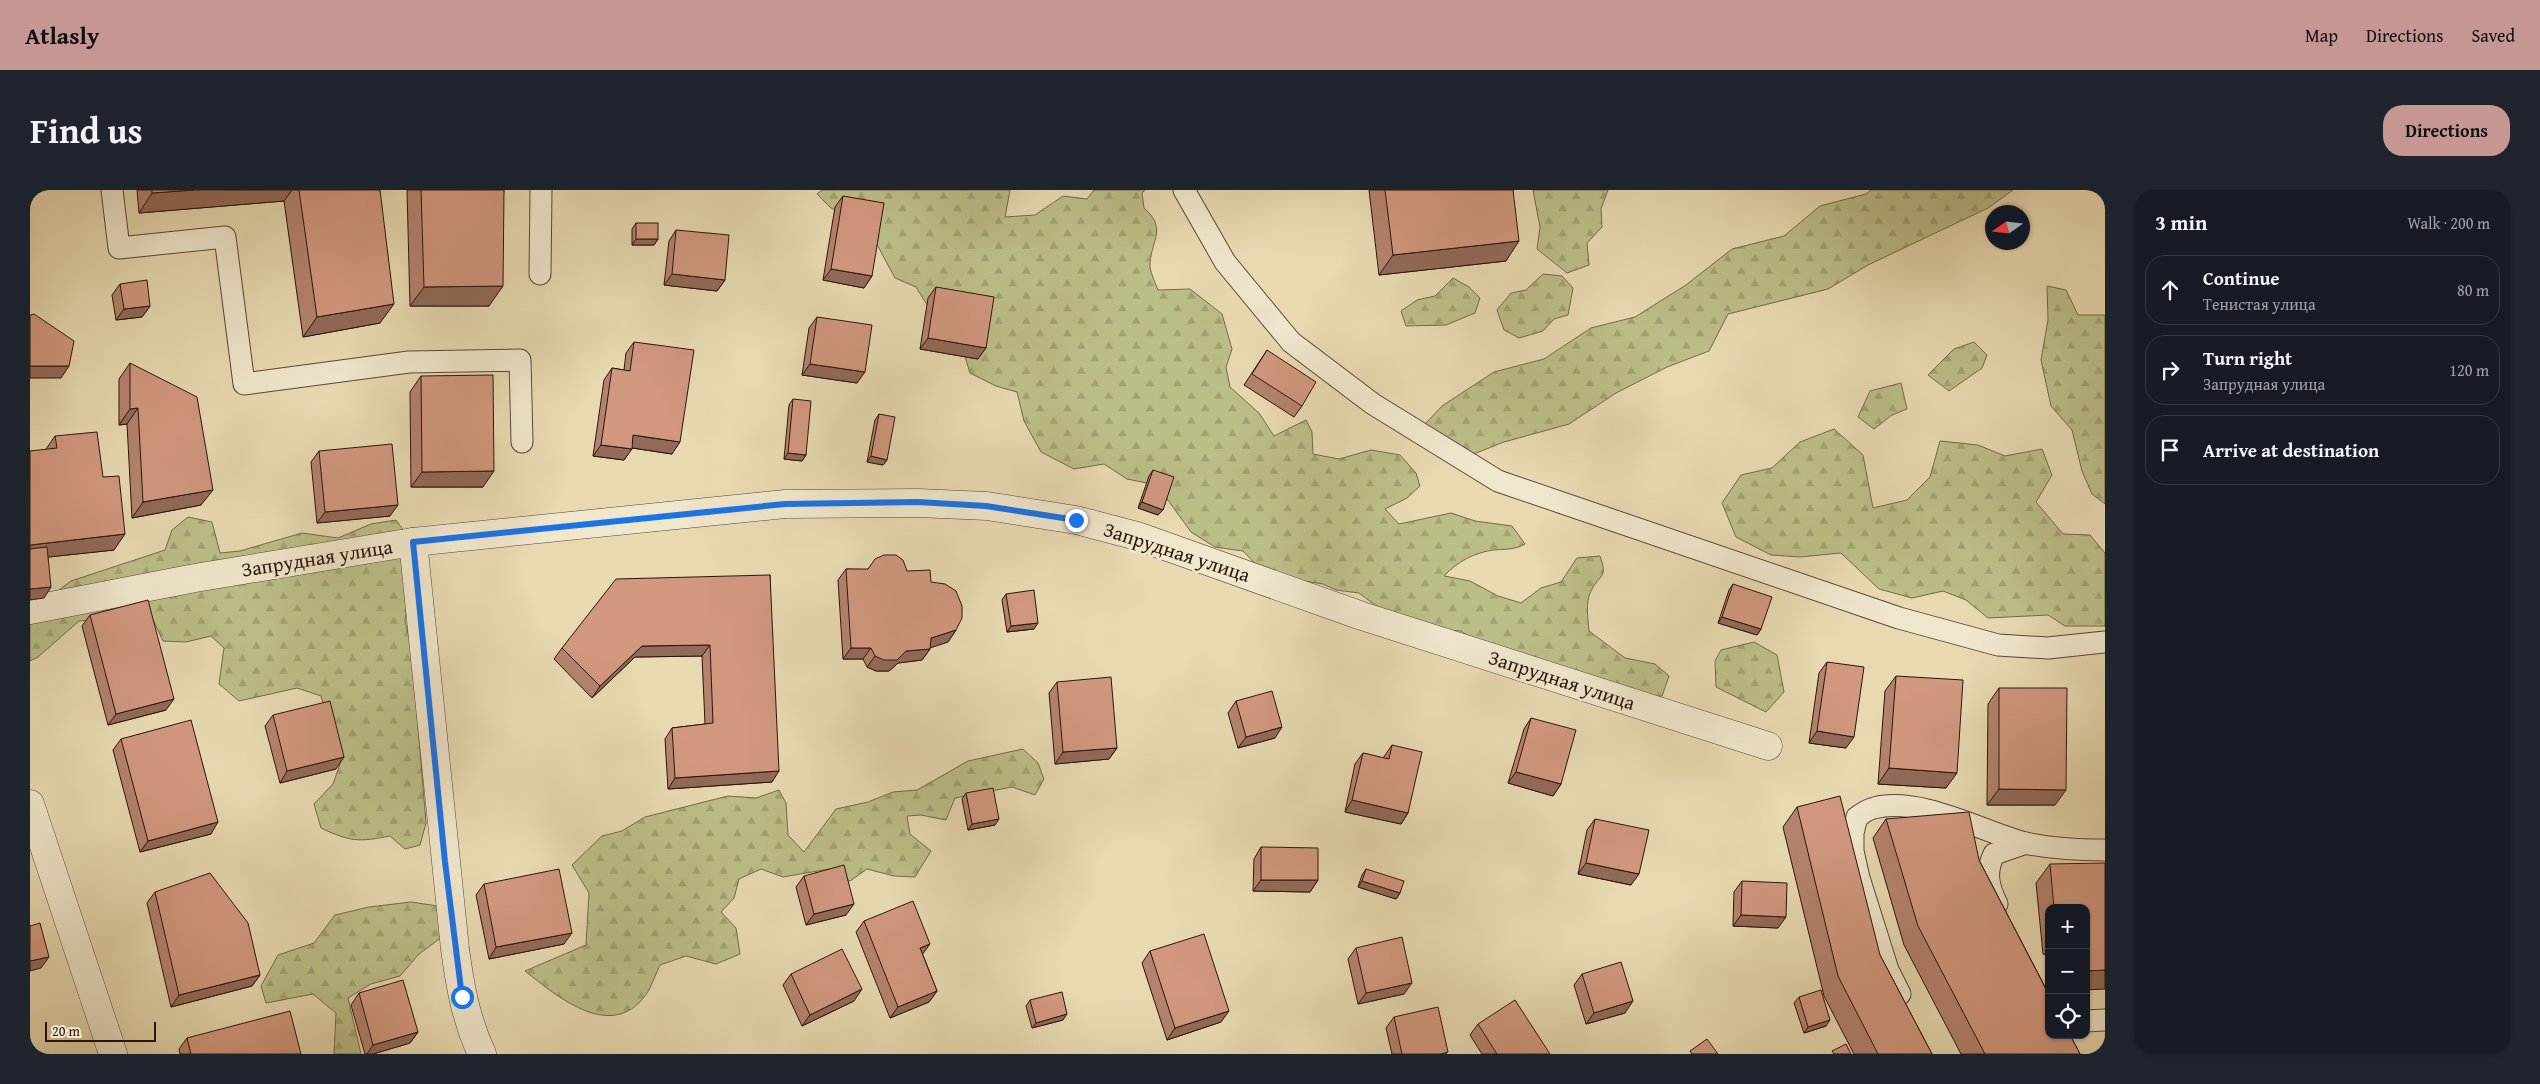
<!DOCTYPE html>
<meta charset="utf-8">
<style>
:root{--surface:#171b24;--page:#20242c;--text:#f1f3f6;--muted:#9ea1a6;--line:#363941;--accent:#c59692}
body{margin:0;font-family:"Gentium Book Plus",serif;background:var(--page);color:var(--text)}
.controls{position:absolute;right:15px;bottom:15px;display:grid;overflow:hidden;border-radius:10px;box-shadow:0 1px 4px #0004}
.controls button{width:45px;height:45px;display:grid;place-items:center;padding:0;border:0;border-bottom:1px solid var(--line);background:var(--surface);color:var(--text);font:25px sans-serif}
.compass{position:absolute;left:1955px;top:15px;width:45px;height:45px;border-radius:50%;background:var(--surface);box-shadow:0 1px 4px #0004;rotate:256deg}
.scale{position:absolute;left:15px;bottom:12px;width:111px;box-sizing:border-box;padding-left:5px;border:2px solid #2b150c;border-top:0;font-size:14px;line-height:18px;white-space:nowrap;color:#2b150c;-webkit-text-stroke:4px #f0e6cc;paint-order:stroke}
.stop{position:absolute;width:15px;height:15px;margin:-11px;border:4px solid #1a73e8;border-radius:50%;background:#fff}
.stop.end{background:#1a73e8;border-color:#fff;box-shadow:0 1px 5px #0008}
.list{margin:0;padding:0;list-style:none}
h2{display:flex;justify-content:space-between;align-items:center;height:65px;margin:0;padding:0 20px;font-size:21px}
h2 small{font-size:16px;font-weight:400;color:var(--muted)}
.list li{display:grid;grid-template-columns:32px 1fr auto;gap:15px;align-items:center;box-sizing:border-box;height:70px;margin:0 10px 10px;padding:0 10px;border:1px solid var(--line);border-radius:20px}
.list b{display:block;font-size:19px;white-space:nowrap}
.list p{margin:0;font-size:16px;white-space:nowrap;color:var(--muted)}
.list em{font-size:16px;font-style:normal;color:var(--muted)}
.icon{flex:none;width:28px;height:28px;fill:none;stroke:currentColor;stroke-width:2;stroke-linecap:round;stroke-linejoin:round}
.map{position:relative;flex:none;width:2075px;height:864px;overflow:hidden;border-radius:20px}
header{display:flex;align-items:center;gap:30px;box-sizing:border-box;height:70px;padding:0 25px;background:var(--accent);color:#111}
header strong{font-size:24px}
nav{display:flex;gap:28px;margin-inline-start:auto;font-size:18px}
.intro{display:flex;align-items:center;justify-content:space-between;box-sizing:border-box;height:120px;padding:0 30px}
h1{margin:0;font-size:35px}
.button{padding:12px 22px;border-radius:20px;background:var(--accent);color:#111;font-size:18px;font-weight:700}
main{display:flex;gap:30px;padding:0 30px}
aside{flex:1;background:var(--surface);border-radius:20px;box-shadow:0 1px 4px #0004}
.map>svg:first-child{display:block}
.forest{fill:url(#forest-firs);stroke:#746a4a}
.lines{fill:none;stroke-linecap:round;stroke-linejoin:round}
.service-casing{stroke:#5a4635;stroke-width:23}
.minor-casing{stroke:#5a4635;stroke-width:29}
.service{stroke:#f0e6cc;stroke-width:21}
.minor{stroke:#f0e6cc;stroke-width:28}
.wall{fill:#b4836d;stroke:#2b150c}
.shaded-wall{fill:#926a59;stroke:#2b150c}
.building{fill:#d1987f;stroke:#2b150c}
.route{stroke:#1a73e8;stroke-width:6}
.labels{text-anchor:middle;stroke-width:5;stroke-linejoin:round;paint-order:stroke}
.street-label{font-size:20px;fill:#2b150c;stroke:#f0e6cc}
</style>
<header>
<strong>Atlasly</strong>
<nav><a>Map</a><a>Directions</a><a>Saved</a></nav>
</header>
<div class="intro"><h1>Find us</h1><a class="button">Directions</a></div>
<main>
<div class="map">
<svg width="2075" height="864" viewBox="0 0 2075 864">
<defs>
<pattern id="forest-firs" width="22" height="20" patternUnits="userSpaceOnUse" patternTransform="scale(1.25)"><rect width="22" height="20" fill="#bcbe88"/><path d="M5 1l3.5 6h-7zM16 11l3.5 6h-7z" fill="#a2a274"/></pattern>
</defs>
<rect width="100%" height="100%" fill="#e8d9b1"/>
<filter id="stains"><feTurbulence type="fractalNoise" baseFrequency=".004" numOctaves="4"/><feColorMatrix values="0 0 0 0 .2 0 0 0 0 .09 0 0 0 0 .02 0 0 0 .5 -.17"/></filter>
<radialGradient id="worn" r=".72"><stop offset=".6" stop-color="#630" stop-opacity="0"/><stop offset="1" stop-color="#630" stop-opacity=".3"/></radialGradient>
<g class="forest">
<path d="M792,0H980L975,27L1005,25L1033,6L1057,9L1064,0H1115L1112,3L1114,18C1137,38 1122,49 1120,73C1119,80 1125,92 1128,100L1160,99L1192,124L1202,159L1196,177L1200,197L1229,223L1244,246L1276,230L1282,242L1283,264L1309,269L1341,260L1370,265L1386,283L1390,296L1377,308L1355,319L1369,334L1421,323L1445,331L1482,336L1495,354C1485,360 1475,359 1463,360C1444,363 1428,371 1414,386L1440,391L1468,406L1491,413L1511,398L1531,392L1547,368L1570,366C1578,389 1570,383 1561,401C1555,412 1558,429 1559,441L1595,468L1625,474L1639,486L1632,506L1618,508L1460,462L1431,441L1408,440L1374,432L1345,415L1329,403L1306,400L1293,394L1236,385L1213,361L1185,357L1161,342L1127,295L1097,289L1074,274L1044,279L1011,262L994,231L987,202L966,196L940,183L922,124L901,121L886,97L865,88L844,49L824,29L801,18L787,4Z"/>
<polygon points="1503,0 1578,0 1571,19 1572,37 1557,53 1559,75 1537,83 1507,59 1510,37"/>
<polygon points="1841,0 1983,0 1958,18 1838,75 1798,99 1698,124 1679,161 1637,177 1586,203 1539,234 1474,252 1431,269 1382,248 1412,216 1464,182 1514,169 1561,138 1605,127 1656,95 1702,59 1754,46 1790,16 1836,4"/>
<polygon points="1513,84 1532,86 1543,98 1538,125 1524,129 1513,141 1489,148 1474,140 1467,120 1481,103 1496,100"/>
<polygon points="1423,88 1439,97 1450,108 1445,123 1416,135 1376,136 1371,121 1387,110 1405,106"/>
<polygon points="2017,96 2036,100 2048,125 2075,125 2075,314 2062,304 2052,281 2042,240 2021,216 2011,170 2018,130"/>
<polygon points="1944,152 1957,165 1952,178 1919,201 1898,185 1924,159"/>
<polygon points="1871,193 1877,219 1862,225 1844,239 1828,227 1840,201"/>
<polygon points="1804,239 1833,265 1843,318 1877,310 1900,287 1910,251 1948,255 1975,266 2012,259 2022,285 2006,312 2033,344 2060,345 2075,363 2075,436 2035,436 2018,425 1958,428 1936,410 1913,401 1882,408 1849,399 1811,363 1770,367 1741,365 1706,347 1692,313 1711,285 1742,278 1770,252"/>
<path d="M158,327L182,332L190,363L210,361L272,343L308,348L341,334L366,330L382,352L380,393L375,431L381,454L396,633L390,655L375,659L360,646C330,652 320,652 291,638L284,614L303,594L311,571L291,506L267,498L209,511L189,494L194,458L181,446L156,452L133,451L119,421L82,429L49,431L8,467L0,471V422L41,391L135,360L142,340Z"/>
<polygon points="1724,452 1747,465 1754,502 1736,522 1686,497 1685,471 1691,460"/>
<path d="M993,559L1008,573L1014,589L1005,605L982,597L925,608L916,630L891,625L877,626L880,644L901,661L885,687L864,686L837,679L820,691L799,679L753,687L731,679L709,689L704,708L691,722L706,738L710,764L686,774L656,766L630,775C626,783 623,792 619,800C585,855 529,808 495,781L556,755L559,703L542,675L572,646L592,641L615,627L698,606L726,608L749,600L756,613L758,645L774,662L806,619L838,612L863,602L887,600L938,571Z"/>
<polygon points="381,712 408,716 416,744 389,764 370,786 341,794 318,808 331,864 304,864 306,823 283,804 236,813 231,796 248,765 284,753 305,725 339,717"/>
</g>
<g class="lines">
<g class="service-casing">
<g id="service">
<polyline points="82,0 89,58 195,47 214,194 379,172 490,170 492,252"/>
<polyline points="1154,0 1195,72 1261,152 1343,214 1468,291 1869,428 1968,455 2018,458 2075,452"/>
<polyline points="510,84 511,0"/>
<path d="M1967,714C1958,695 1955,683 1964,664L1996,653"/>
<path d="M1870,804L1858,780L1829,688L1823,661V643L1827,627C1832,624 1838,619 1844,618C1889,606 1951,641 1995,653C2022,659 2048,660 2075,660"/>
<polyline points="2056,831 2075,830"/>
</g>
</g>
<g class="minor-casing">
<g id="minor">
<path d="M383,352L425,759C430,796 436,830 452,864"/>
<polyline points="0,420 165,388 383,352 755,314 888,313 957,316 1046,330 1107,346 1332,426 1738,556"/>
<polyline points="0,614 83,864"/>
</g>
</g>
<use href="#service" class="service"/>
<use href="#minor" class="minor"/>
</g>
<g class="wall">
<polygon points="107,0 350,0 350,133 273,147 254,11 109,23"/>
<polygon points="377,0 474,0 459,116 380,116"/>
<polygon points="1339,0 1483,0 1476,71 1349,85"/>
<polygon points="813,6 842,86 834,98 793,90 805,17"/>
<polygon points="606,33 628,49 624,55 602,55 602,39"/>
<polygon points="646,40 695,90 687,101 634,95 639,51"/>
<polygon points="90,94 120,116 112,127 86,130 82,105"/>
<polygon points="906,97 948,169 890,159 898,108"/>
<polygon points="787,127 827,193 772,185 779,138"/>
<polygon points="604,152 642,264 602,258 594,270 563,266 574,190 582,178 594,180 596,163"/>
<polygon points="1237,160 1272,216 1264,227 1214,195"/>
<polygon points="100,173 171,315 102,328 97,234 89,235 89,189"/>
<polygon points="391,186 453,297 381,297 380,202"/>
<polygon points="763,209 776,265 772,271 754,269 759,215"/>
<polygon points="849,224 857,270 853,275 837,272 845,230"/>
<polygon points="25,246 73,287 84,360 18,367 14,408 16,259"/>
<polygon points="289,261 360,326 287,333 281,272"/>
<polygon points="1123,280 1133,320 1128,325 1108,318 1119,286"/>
<polygon points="816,379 877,381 901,392 926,440 918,452 900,457 900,459 892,470 868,473 859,481 846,481 837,477 833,469 813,469 808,390"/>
<polygon points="740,385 742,592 638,599 635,549 642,538 675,534 672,466 605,467 562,508 524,469 532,458"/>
<polygon points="1703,394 1731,439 1727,445 1688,433 1699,400"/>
<polygon points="976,404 1004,439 977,442 972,410"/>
<polygon points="60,425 136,520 78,535 52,436"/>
<polygon points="1797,472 1816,558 1779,553 1789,483"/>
<polygon points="1866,486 1916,598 1848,594 1855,501"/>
<polygon points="1027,492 1087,558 1079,569 1025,574 1019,503"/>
<polygon points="1969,498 2025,615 1957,615 1958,514"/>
<polygon points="1206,511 1245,548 1208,558 1198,523"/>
<polygon points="243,525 306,579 250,593 235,536"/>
<polygon points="1501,528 1531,594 1523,606 1478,593 1494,539"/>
<polygon points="91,549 181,644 110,662 83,560"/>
<polygon points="1362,555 1378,623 1371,634 1315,622 1325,574 1333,563 1353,568"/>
<polygon points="936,603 965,635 938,640 932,609"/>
<polygon points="1767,617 1850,765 1902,864 1824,864 1794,806 1753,637"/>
<polygon points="1565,629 1601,695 1548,684 1557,640"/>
<polygon points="1856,629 1949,670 2050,864 1931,864 1874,755 1843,648"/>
<polygon points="1231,657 1288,690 1280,702 1223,701 1224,669"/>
<polygon points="2020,674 2056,718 2019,718 2019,766 2013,764 2006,693"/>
<polygon points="1336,679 1370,703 1366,709 1328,697 1332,685"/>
<polygon points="774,686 816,725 776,735 766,697"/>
<polygon points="1712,691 1748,738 1703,736 1704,702"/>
<polygon points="454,694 534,754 459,769 446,705"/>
<polygon points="125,702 230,785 222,796 141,817 117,713"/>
<polygon points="834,731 893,765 907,801 899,812 860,828 826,742"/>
<polygon points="1326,758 1374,804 1328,814 1318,769"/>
<polygon points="1120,761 1191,832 1137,850 1112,773"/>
<polygon points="761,784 824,811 772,836 753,795"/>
<polygon points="1552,784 1595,823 1556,834 1544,795"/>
<polygon points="329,803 388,842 380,853 343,864 335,864 321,815"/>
<polygon points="1769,807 1796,836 1774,843 1764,813"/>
<polygon points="1000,810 1033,830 1002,838 996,816"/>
<polygon points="1364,827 1417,864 1362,864 1356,838"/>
<polygon points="1448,834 1520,864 1452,864 1440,845"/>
<polygon points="157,848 271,864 150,864 149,859"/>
</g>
<g class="shaded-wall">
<polygon points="164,0 262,0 254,11 109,23 122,3"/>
<polygon points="606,49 628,49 624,55 602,55"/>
<polygon points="1489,51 1476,71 1349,85 1363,65"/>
<polygon points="801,79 842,86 834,98 793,90"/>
<polygon points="642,84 695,90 687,101 634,95"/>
<polygon points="473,96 459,116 380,116 394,97"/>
<polygon points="364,114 350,133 273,147 287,127"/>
<polygon points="120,116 112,127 86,130 94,119"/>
<polygon points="898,148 956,158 948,169 890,159"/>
<polygon points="780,174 835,182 827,193 772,185"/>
<polygon points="0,176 39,176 31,188 0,188"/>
<polygon points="108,218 97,234 89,235 100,219"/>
<polygon points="603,245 650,252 642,264 596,257"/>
<polygon points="571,255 602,259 594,270 563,266"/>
<polygon points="758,263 776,265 772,271 754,269"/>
<polygon points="841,266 857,270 853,275 837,272"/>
<polygon points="464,281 453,297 381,297 392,282"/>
<polygon points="183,300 171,315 102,328 113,312"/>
<polygon points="1112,312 1133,320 1128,325 1108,318"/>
<polygon points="368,315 360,326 287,333 295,322"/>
<polygon points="95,344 84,360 0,369 0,355"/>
<polygon points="21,397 14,408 0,410 0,399"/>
<polygon points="1692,427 1731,439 1727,445 1688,433"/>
<polygon points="1008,433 1004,439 977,442 981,436"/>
<polygon points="926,440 918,452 894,460 901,448"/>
<polygon points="680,455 672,466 605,467 562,508 570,496 612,456"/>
<polygon points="821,458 841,458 833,469 813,469"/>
<polygon points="900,459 892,470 868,473 859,481 846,481 837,477 845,466 876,461"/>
<polygon points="144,509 136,520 78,535 86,524"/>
<polygon points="1252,537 1245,548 1208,558 1216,547"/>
<polygon points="1787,541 1824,547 1816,558 1779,553"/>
<polygon points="1087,558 1079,569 1025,574 1033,562"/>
<polygon points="314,567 306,579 250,593 257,581"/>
<polygon points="1859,578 1927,583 1916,598 1848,594"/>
<polygon points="749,581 742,592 638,599 645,588"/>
<polygon points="1486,582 1531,594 1523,606 1478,593"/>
<polygon points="1969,599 2036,600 2025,615 1957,615"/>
<polygon points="1322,610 1378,623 1371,634 1315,622"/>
<polygon points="969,629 965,635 938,640 942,634"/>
<polygon points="188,632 181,644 110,662 118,651"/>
<polygon points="1556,673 1609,684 1601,695 1548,684"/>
<polygon points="1231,690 1288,690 1280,702 1223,701"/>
<polygon points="1332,691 1370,703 1366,709 1328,697"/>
<polygon points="824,714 816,725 776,735 784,724"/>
<polygon points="1711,725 1756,727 1748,738 1703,736"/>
<polygon points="542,743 534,754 459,769 466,757"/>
<polygon points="900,754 892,765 890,758"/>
<polygon points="19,767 11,778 0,781 0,771"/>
<polygon points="2075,780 2075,799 2056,800 2056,781"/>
<polygon points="230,785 222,796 141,817 149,805"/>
<polygon points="1382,793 1374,804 1328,814 1336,803"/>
<polygon points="832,799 824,811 772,836 780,825"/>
<polygon points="907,801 899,812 860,828 868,817"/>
<polygon points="1603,811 1595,823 1556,834 1564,823"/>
<polygon points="1199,821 1191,832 1137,850 1145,838"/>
<polygon points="1037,824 1033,830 1002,838 1006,833"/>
<polygon points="1800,830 1796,836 1774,843 1778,837"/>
<polygon points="388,842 380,853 343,864 337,864 343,855"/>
</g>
<g class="building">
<polygon points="122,0 164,0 122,3"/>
<polygon points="269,0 350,0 364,114 287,127"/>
<polygon points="391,0 474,0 473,96 394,97"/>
<polygon points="1355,0 1483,0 1489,51 1363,65"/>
<polygon points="813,6 854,13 842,86 801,79"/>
<rect x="606" y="33" width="22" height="16"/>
<polygon points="646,40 699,45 695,90 642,84"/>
<polygon points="117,90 120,116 94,119 90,94"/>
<polygon points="906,97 964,107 956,158 898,148"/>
<polygon points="4,124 44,151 39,176 0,176 0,125"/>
<polygon points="787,127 842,135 835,182 780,174"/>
<polygon points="604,152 664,160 650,252 603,245 602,259 571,255 582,178 600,181"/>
<polygon points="1237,160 1286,192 1272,216 1222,184"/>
<polygon points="100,173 167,207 183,300 113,312 108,218 100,219"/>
<polygon points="463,185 464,281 392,282 391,186"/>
<polygon points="763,209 781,211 776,265 758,263"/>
<polygon points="849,224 865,227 857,270 841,266"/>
<polygon points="67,242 73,287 89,286 95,344 0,355 0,261 27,258 25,246"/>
<polygon points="362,254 368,315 295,322 289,261"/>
<polygon points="1123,280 1144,287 1133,320 1112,312"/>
<polygon points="17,357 21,397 0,399 0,359"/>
<polygon points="854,365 866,365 873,370 877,381 900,380 901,392 915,394 926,401 932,416 932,428 926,440 901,448 900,459 876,461 867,470 854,470 845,466 841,458 821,458 816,379 838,379 845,369"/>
<polygon points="740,385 749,581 645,588 642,538 683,533 680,455 612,456 570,496 532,458 586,389"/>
<polygon points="1703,394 1742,407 1731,439 1692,427"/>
<polygon points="1004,400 1008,433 981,436 976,404"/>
<polygon points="118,410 144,509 86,524 60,425"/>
<polygon points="1797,472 1834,477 1824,547 1787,541"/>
<polygon points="1866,486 1933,490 1927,583 1859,578"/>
<polygon points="1081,487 1087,558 1033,562 1027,492"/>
<polygon points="1969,498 2037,498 2036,600 1969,599"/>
<polygon points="1242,501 1252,537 1216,547 1206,511"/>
<polygon points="300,511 314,567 257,581 243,525"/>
<polygon points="1501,528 1546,540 1531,594 1486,582"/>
<polygon points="161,530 188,632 118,651 91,549"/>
<polygon points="1362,555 1392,562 1378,623 1322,610 1333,563 1359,569"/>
<polygon points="963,598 969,629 942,634 936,603"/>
<polygon points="1810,606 1850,765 1902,864 1848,864 1808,786 1767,617"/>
<polygon points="1939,622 1949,670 2019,805 2019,845 2040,845 2050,864 1955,864 1888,736 1856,629"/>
<polygon points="1565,629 1619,640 1609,684 1556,673"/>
<polygon points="1231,657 1288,658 1288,690 1231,690"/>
<polygon points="2075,673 2075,780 2056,781 2056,718 2024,718 2020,674"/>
<polygon points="814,675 824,714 784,724 774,686"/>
<polygon points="529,679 542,743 466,757 454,694"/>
<polygon points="1336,679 1374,691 1370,703 1332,691"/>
<polygon points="180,683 218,733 230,785 149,805 125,702"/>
<polygon points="1712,691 1757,693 1756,727 1711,725"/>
<polygon points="883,711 900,754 890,758 907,801 868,817 834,731"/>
<polygon points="10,733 19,767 0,771 0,736"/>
<polygon points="1174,744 1199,821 1145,838 1120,761"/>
<polygon points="1372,747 1382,793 1336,803 1326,758"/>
<polygon points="812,759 832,799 780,825 761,784"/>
<polygon points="1591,772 1603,811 1564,823 1552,784"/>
<polygon points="373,790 388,842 343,855 329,803"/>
<polygon points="1791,800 1800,830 1778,837 1769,807"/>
<polygon points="1032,802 1037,824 1006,833 1000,810"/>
<polygon points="1485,810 1520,864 1467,864 1448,834"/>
<polygon points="1408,817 1418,862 1411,864 1372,864 1364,827"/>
<polygon points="260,821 271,864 161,864 157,848"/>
<polygon points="1677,849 1688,864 1662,864 1660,861"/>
<polygon points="1816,854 1821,864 1804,864 1802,861"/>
</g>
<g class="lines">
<polyline class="route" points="432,807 415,672 383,352 755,314 888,312 956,316 1046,330"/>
</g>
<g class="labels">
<g class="street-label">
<text transform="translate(1147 362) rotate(18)" y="7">Запрудная улица</text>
<text transform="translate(287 368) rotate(-9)" y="7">Запрудная улица</text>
<text transform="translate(1532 490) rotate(18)" y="7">Запрудная улица</text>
</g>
</g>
<rect width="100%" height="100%" filter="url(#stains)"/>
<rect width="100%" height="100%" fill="url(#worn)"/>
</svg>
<div class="controls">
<button>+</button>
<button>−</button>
<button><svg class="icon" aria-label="locate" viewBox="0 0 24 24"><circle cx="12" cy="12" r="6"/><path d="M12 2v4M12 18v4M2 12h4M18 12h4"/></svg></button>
</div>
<svg class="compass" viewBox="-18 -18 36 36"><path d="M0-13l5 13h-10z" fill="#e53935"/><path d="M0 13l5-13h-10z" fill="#9ea1a6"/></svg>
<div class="scale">20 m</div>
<div class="stop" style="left:432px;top:807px"></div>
<div class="stop end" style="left:1046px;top:330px"></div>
</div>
<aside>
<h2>3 min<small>Walk · 200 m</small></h2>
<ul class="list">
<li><svg class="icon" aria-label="ahead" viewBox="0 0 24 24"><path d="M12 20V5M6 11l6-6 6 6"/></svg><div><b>Continue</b><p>Тенистая улица</p></div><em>80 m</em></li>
<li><svg class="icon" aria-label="right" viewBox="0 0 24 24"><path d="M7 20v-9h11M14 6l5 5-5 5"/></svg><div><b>Turn right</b><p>Запрудная улица</p></div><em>120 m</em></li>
<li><svg class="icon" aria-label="arrive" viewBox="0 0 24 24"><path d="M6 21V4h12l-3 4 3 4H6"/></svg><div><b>Arrive at destination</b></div></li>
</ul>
</aside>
</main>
